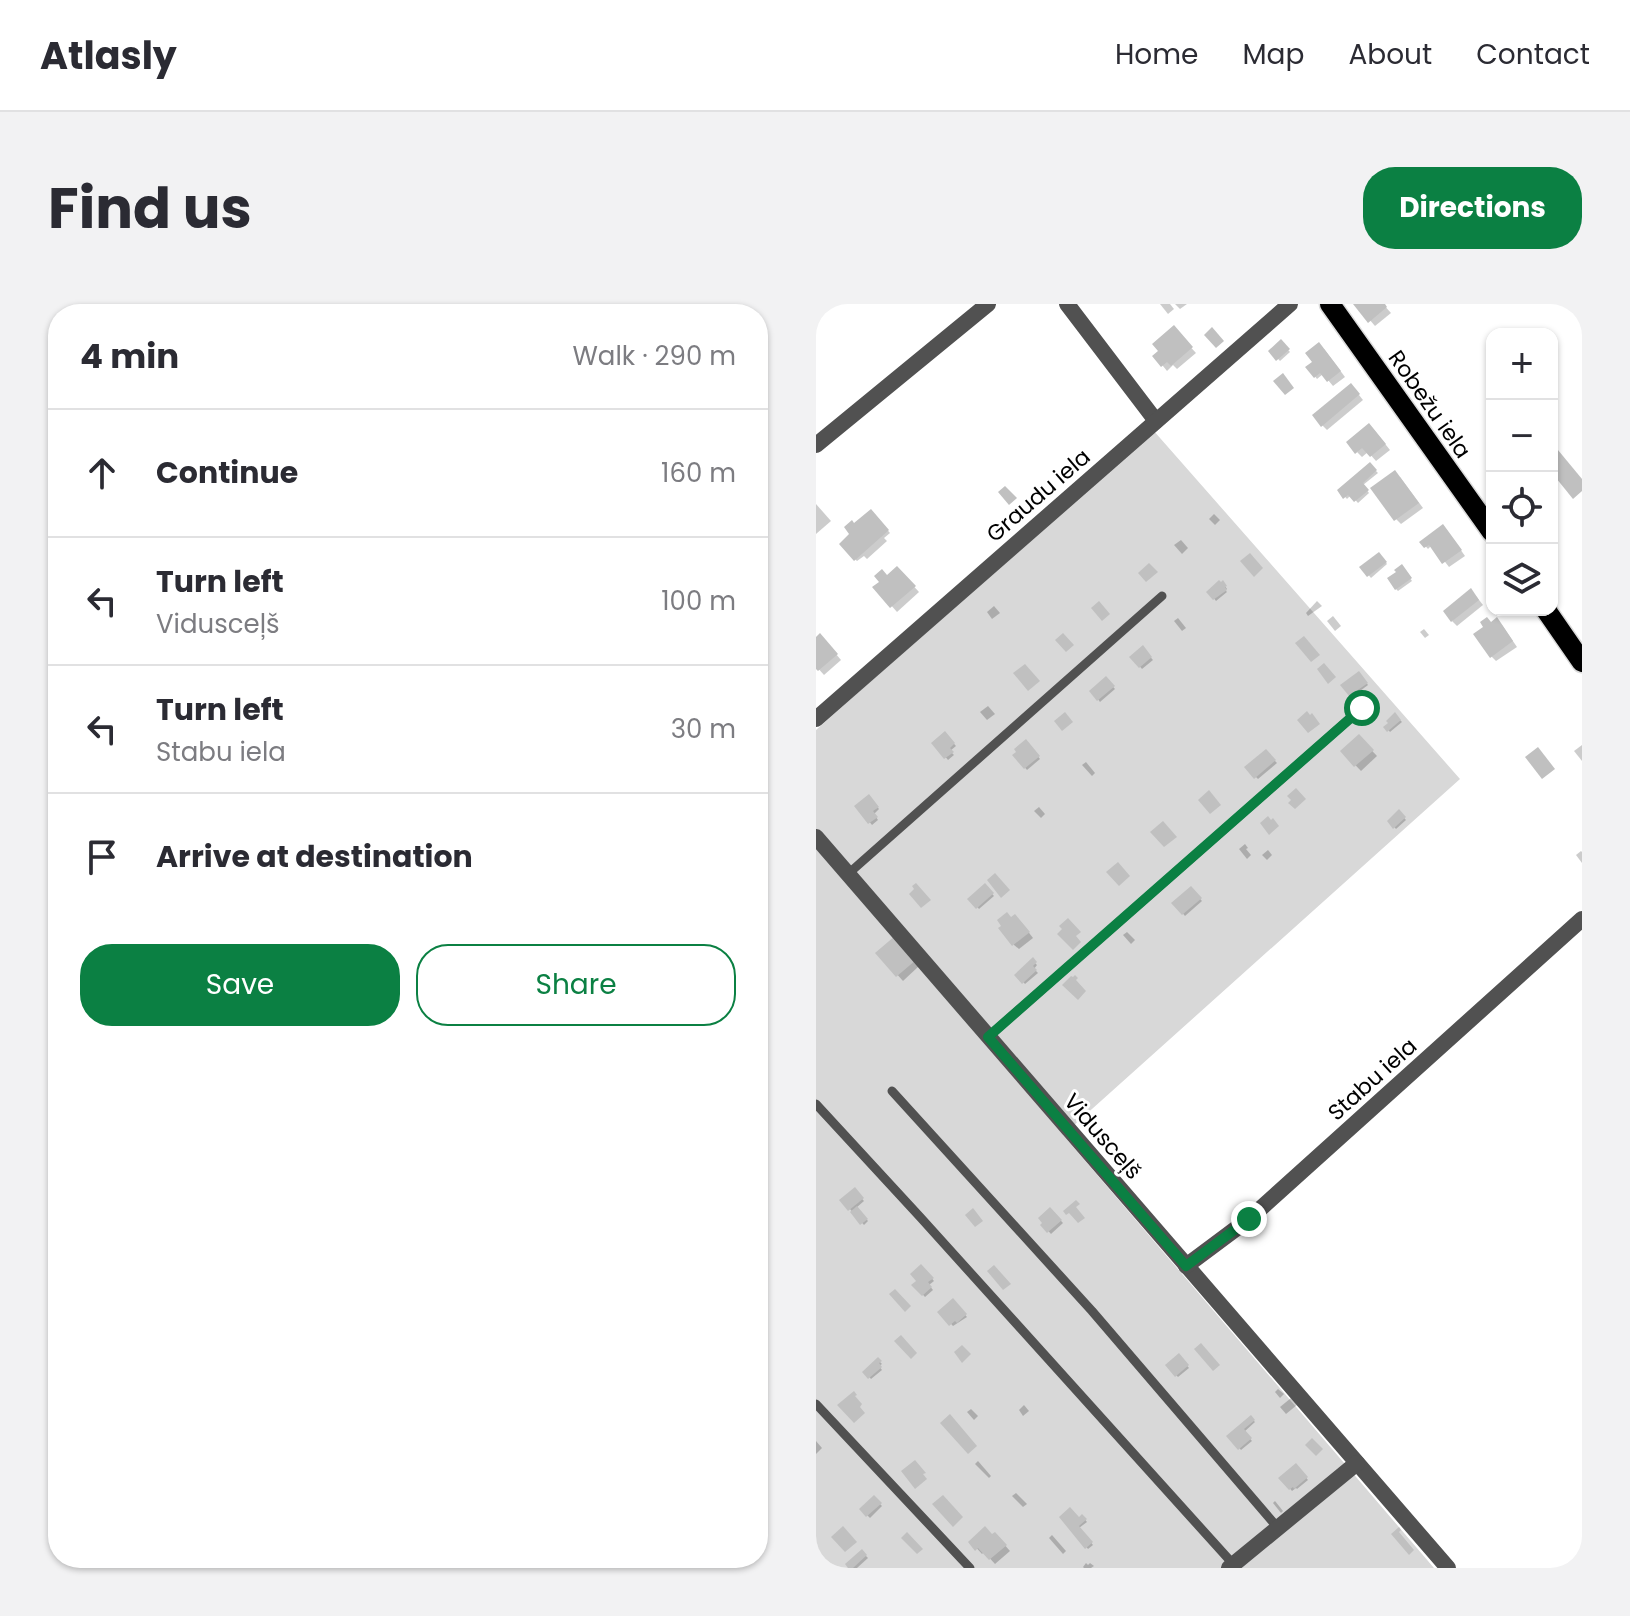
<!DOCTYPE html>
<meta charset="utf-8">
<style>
:root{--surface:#fff;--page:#f2f2f3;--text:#2b2b33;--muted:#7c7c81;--line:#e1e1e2;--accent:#0b8043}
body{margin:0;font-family:Poppins,sans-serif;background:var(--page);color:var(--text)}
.controls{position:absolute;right:24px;top:24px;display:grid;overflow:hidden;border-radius:16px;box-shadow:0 2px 6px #0004}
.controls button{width:72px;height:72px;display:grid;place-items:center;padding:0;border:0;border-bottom:2px solid var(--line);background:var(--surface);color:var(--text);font:40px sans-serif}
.stop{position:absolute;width:24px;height:24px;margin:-18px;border:6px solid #0b8043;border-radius:50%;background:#fff}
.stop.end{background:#0b8043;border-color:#fff;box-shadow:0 2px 8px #0008}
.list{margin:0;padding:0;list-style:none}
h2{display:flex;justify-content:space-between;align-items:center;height:104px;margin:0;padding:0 32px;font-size:34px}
h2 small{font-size:26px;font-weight:400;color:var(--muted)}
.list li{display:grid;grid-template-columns:52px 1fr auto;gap:24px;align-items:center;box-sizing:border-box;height:128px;padding:0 32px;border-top:2px solid var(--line)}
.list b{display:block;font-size:30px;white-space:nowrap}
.list p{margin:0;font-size:26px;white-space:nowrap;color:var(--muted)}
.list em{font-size:26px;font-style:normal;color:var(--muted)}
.actions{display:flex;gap:16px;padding:24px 32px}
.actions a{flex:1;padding:18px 0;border:2px solid var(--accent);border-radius:32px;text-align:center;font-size:28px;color:var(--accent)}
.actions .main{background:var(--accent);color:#fff}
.icon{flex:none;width:44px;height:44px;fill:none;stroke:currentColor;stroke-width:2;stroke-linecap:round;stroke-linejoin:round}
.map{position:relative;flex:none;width:766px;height:1264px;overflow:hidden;border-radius:32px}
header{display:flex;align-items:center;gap:48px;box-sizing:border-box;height:112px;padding:0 40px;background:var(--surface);border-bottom:2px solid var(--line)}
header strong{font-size:38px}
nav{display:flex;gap:44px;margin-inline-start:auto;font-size:28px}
.intro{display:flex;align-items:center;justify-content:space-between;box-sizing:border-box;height:192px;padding:0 48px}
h1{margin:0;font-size:56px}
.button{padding:20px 36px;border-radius:32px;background:var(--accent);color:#fff;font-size:28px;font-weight:700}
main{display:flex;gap:48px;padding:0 48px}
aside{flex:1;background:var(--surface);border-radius:32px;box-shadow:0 2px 6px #0004}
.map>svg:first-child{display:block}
.green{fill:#d8d8d8}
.shadow{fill:#0003}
.building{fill:#c0c0c0}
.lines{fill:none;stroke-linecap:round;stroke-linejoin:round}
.primary-casing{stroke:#dbdbdb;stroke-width:23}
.lane{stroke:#515151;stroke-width:9}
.street{stroke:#515151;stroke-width:16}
.primary{stroke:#000;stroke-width:20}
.route{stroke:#0b8043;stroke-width:10}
.labels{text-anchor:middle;stroke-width:6;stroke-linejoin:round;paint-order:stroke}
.street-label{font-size:22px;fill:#000;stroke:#fff}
</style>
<header>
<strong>Atlasly</strong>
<nav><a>Home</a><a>Map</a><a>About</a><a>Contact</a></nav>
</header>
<div class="intro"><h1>Find us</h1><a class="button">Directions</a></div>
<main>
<aside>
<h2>4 min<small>Walk · 290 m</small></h2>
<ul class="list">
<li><svg class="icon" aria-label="ahead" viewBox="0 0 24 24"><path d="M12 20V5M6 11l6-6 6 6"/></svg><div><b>Continue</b></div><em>160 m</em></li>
<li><svg class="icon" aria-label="left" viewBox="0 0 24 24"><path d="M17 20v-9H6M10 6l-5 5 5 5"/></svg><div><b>Turn left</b><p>Vidusceļš</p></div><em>100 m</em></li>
<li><svg class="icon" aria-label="left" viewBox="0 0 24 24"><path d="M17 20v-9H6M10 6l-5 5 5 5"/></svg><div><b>Turn left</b><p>Stabu iela</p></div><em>30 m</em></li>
<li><svg class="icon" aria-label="arrive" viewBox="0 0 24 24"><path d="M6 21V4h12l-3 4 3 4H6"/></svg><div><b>Arrive at destination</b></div></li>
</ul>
<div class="actions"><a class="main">Save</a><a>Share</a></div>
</aside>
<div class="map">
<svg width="766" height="1264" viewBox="0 0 766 1264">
<rect width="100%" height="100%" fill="#fff"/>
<polygon class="green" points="337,126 644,475 247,831 618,1264 7,1264 0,1258 0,426"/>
<g class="shadow">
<polygon points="344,0 354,0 358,5 352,10"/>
<polygon points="359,0 371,0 364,5"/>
<polygon points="540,0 567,0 575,9 559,22"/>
<polygon points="357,24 380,49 361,65 357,61 351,67 339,52"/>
<polygon points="465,38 474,48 464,57 455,47"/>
<polygon points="508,45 529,73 517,82 507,70 501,75 492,63"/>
<polygon points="539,86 547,96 511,126 506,121"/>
<polygon points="558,126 574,146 560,157 552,148 546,153 541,148"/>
<polygon points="554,161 562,169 547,181 553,189 542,199 535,191 531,195 523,186"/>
<polygon points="584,173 607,204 585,220 580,215"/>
<polygon points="0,200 15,217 0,230"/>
<polygon points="55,208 74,229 68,234 71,237 51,255 48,252 41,257 29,245 38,221"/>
<polygon points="398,210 404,216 399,221 393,215"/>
<polygon points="632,228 649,252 633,263 616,241 612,245 606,238"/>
<polygon points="365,236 372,244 366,250 358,241"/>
<polygon points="563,250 571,260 555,274 546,263"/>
<polygon points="586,263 596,277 582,287 580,285"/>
<polygon points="81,264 103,288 81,308 59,283"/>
<polygon points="407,279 411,285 409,286 411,288 400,297 393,288"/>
<polygon points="660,292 667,301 641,322 636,317"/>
<polygon points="501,297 506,302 492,312 490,309"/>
<polygon points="178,302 184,309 176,315 171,308"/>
<polygon points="517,312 525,322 519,327 511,317"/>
<polygon points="362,314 370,324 366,327 358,317"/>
<polygon points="675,320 686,321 701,343 680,357 675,352"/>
<polygon points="608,325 613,331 609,334 604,328"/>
<polygon points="0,336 9,337 25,356 8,371 0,362"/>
<polygon points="326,344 337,356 326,365 316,353"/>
<polygon points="543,370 552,381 536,393 527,381"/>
<polygon points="290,375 299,385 284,398 276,387"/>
<polygon points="172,402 179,410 171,416 164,408"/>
<polygon points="579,411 586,418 574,428 570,423"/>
<polygon points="129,430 140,442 134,447 138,451 132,456 118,439"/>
<polygon points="543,433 561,452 545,467 527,448"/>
<polygon points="210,438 224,455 211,466 199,451"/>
<polygon points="766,441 766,457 758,447"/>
<polygon points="450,448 461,459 442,475 431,464"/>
<polygon points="270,458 279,469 276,472 266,461"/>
<polygon points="53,493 63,505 58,510 62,516 56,521 41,502"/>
<polygon points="223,503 229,510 225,514 218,507"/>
<polygon points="583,508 590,516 580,525 573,517"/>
<polygon points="429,540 432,544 430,545 435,551 431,555 423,545"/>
<polygon points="452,546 456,551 451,556 446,551"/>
<polygon points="765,547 766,548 766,559 760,551"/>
<polygon points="169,582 178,592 163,605 154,595"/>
<polygon points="375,585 386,597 369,612 358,599"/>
<polygon points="195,615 204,617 217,634 203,645 198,641"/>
<polygon points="311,628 319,636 315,640 307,631"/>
<polygon points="79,635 103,662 87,677 62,649"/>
<polygon points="216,656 221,661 218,665 222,669 209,680 201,671"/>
<polygon points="38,886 48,897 40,904 52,917 48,921 26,896"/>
<polygon points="234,905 247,919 235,930 227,921"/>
<polygon points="105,962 118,977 113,981 117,986 109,993 98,981 103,977"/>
<polygon points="137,997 151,1013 137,1022 124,1008"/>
<polygon points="363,1052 373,1064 362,1073 351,1062"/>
<polygon points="62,1056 66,1060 63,1062 66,1066 55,1075 49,1068"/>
<polygon points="462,1085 468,1090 464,1094 459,1088"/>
<polygon points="475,1094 481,1101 470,1110 464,1103"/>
<polygon points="208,1101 213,1107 207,1112 203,1106"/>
<polygon points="155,1105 162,1112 158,1116 151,1108"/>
<polygon points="434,1113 439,1118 428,1128 436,1137 425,1146 413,1132"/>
<polygon points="0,1137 6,1144 0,1150"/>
<polygon points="162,1157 175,1172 173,1174 159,1160"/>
<polygon points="480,1162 492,1176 481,1185 480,1184 476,1187 465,1174"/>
<polygon points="200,1189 211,1200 207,1203 196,1192"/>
<polygon points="58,1194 66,1202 54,1214 45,1205"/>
<polygon points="459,1197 467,1207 465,1209 457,1199"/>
<polygon points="266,1212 271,1218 263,1224 277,1241 272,1245 246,1213 263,1216"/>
<polygon points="179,1230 194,1247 179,1260 168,1248 166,1250 155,1238"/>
<polygon points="236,1231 250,1247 247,1250 233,1234"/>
<polygon points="46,1248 52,1254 41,1264 35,1264"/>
<polygon points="270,1259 272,1261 274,1259 278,1262 275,1264 268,1264 267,1263"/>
</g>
<g class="building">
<polygon points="537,0 569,0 571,3 552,19"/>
<polygon points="358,21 377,43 355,62 351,58 345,63 336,52 342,47 336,40"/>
<polygon points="396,23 408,37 400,44 388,31"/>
<polygon points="465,35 474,45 460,57 452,47"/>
<polygon points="503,38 525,67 511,78 504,69 498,74 489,63 496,58 489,49"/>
<polygon points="467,69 478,84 469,91 457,77"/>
<polygon points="535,79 544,90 505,123 496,111"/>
<polygon points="553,119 570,140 554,153 546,144 539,150 530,138"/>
<polygon points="742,146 766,175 766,187 757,195 736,169 736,151"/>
<polygon points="554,158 561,166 547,179 553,186 538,198 532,191 527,195 521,186"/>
<polygon points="579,166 603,199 578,217 554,184"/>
<polygon points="189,182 201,194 193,201 182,188"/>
<polygon points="55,205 73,226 38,257 23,240 33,230 28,223 36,216 38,219"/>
<polygon points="627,220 646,246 626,260 613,241 608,244 603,238"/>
<polygon points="563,248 571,258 551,273 543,263"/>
<polygon points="434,249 447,264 438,273 424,257"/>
<polygon points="333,259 342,268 330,278 322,269"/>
<polygon points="586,260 596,274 579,286 571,274 580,268 578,266"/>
<polygon points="81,262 100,282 74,304 56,283 63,278 58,272 66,265 71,271"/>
<polygon points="403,276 405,278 407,276 411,282 409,283 411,286 397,296 390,288"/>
<polygon points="655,284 663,296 635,318 627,307"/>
<polygon points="283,297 294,310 286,317 275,304"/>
<polygon points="671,313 675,318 681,313 697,337 674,354 657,330 667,323 664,318"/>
<polygon points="4,329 22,350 2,367 0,365 0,333"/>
<polygon points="247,329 258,341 250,348 239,336"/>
<polygon points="488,332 504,351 495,358 479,339"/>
<polygon points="327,341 336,353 323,364 313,353"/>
<polygon points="508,359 520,373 512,380 501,365"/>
<polygon points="209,360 224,377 212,387 197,369"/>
<polygon points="543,367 552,379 533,392 524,381"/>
<polygon points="290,372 299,382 281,397 273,387"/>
<polygon points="491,407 494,411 496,409 504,420 492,429 481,416"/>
<polygon points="249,408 257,418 246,427 238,417"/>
<polygon points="579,408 585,416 571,428 567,423 572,419 570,417"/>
<polygon points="129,427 139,439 134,444 138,448 128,455 115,439"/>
<polygon points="543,430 558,446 538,463 524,447"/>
<polygon points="210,435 224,452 208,465 196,451 200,448 198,445"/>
<polygon points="722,443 739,465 726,475 709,453"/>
<polygon points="450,445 460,456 438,475 428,463"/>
<polygon points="480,484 490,495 479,505 472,499 475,496 471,492"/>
<polygon points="393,486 405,501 394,510 382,496"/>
<polygon points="53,490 63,503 57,507 62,513 52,520 38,502"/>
<polygon points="583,505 590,513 577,525 571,517"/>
<polygon points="452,512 455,516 457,514 463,522 453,531 444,519"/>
<polygon points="347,517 361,533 348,543 334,528"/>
<polygon points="302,558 314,572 303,582 290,568"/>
<polygon points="179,569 194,586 185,594 171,576"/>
<polygon points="100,579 115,596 105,604 93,590 98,585 96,582"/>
<polygon points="169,579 178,589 160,605 151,595"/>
<polygon points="375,582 386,594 366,611 355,599"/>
<polygon points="191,608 195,613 199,610 214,628 196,642 182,624 185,622 181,616"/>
<polygon points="252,614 265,628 260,632 265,638 257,646 241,630 246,625 243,622"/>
<polygon points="79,632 100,656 80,673 59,649"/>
<polygon points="217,653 221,658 217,662 221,666 206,680 198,671"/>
<polygon points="259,671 262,674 260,676 270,687 262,696 246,681 255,672 257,673"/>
<polygon points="39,883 48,894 32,907 23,896"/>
<polygon points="260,896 264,900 260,903 269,914 262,919 253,909 250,911 247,907"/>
<polygon points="41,902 52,915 44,921 34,908"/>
<polygon points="234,903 246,916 231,929 224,921 226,919 222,914"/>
<polygon points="157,904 167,917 159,923 149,911"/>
<polygon points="105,960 118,974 112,978 116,983 106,992 95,981 100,977 94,970"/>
<polygon points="178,961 195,980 187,986 171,967"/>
<polygon points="79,985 95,1002 89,1008 73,990"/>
<polygon points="137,994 151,1010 141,1019 139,1017 133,1022 121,1008"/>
<polygon points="85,1031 101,1049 95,1055 78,1037"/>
<polygon points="385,1039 404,1061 397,1067 378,1045"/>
<polygon points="146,1041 155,1050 146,1059 138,1048"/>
<polygon points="363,1049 373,1061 359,1073 349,1061"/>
<polygon points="62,1053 66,1057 63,1059 66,1063 52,1075 46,1068"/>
<polygon points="38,1087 41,1091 39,1092 46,1100 44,1103 49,1109 38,1119 21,1101"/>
<polygon points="134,1110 161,1142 152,1150 124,1119"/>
<polygon points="435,1111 439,1116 428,1125 436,1134 422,1146 410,1132"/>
<polygon points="496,1134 507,1145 500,1152 489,1141"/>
<polygon points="99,1156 110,1169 107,1170 111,1175 99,1185 85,1167"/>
<polygon points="480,1159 492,1173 478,1185 477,1183 473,1186 462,1174"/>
<polygon points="58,1191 66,1199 50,1213 43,1205"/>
<polygon points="127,1191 147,1213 137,1223 116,1200"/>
<polygon points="254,1203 263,1213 266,1210 271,1215 263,1222 277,1238 269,1245 243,1213"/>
<polygon points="27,1222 41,1238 29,1248 15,1233"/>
<polygon points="169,1222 176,1230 179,1228 191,1241 173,1256 162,1244 159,1247 152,1238"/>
<polygon points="583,1223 585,1226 583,1228 598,1246 593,1251 575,1230"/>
<polygon points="91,1228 107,1245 101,1250 85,1234"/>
<polygon points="46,1245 51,1251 37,1264 32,1264 29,1260"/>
</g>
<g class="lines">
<g class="primary-casing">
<g id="primary">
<polyline points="514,0 676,228"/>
<polyline points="730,306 766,358"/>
</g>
</g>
<g class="lane">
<polyline points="32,570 346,292"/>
<polyline points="172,733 546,404"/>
<polyline points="76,787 276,1007 462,1224"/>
<polyline points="0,800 105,914 418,1261"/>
<polyline points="0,1100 154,1264"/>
</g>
<g class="street">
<polyline points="251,0 340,117"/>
<polyline points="0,141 172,0"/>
<polyline points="0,415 474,0"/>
<polyline points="0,533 632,1264"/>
<polyline points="370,962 433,915 766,615"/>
<polyline points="413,1264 541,1159"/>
</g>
<use href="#primary" class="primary"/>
</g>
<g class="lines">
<polyline class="route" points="433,915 370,962 172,733 546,404"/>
</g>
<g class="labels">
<g class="street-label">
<text transform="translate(614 100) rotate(55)" y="8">Robežu iela</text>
<text transform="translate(222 191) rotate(-41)" y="8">Graudu iela</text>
<text transform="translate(556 775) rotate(-42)" y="8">Stabu iela</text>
<text transform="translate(287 832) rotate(49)" y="8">Vidusceļš</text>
</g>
</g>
</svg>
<div class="controls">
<button>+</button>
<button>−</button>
<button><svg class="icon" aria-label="locate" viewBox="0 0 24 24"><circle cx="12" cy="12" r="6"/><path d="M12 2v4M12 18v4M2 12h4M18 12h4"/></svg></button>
<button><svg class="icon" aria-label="layers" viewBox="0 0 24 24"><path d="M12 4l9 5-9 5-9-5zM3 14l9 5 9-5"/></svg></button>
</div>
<div class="stop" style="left:546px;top:404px"></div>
<div class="stop end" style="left:433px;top:915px"></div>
</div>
</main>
